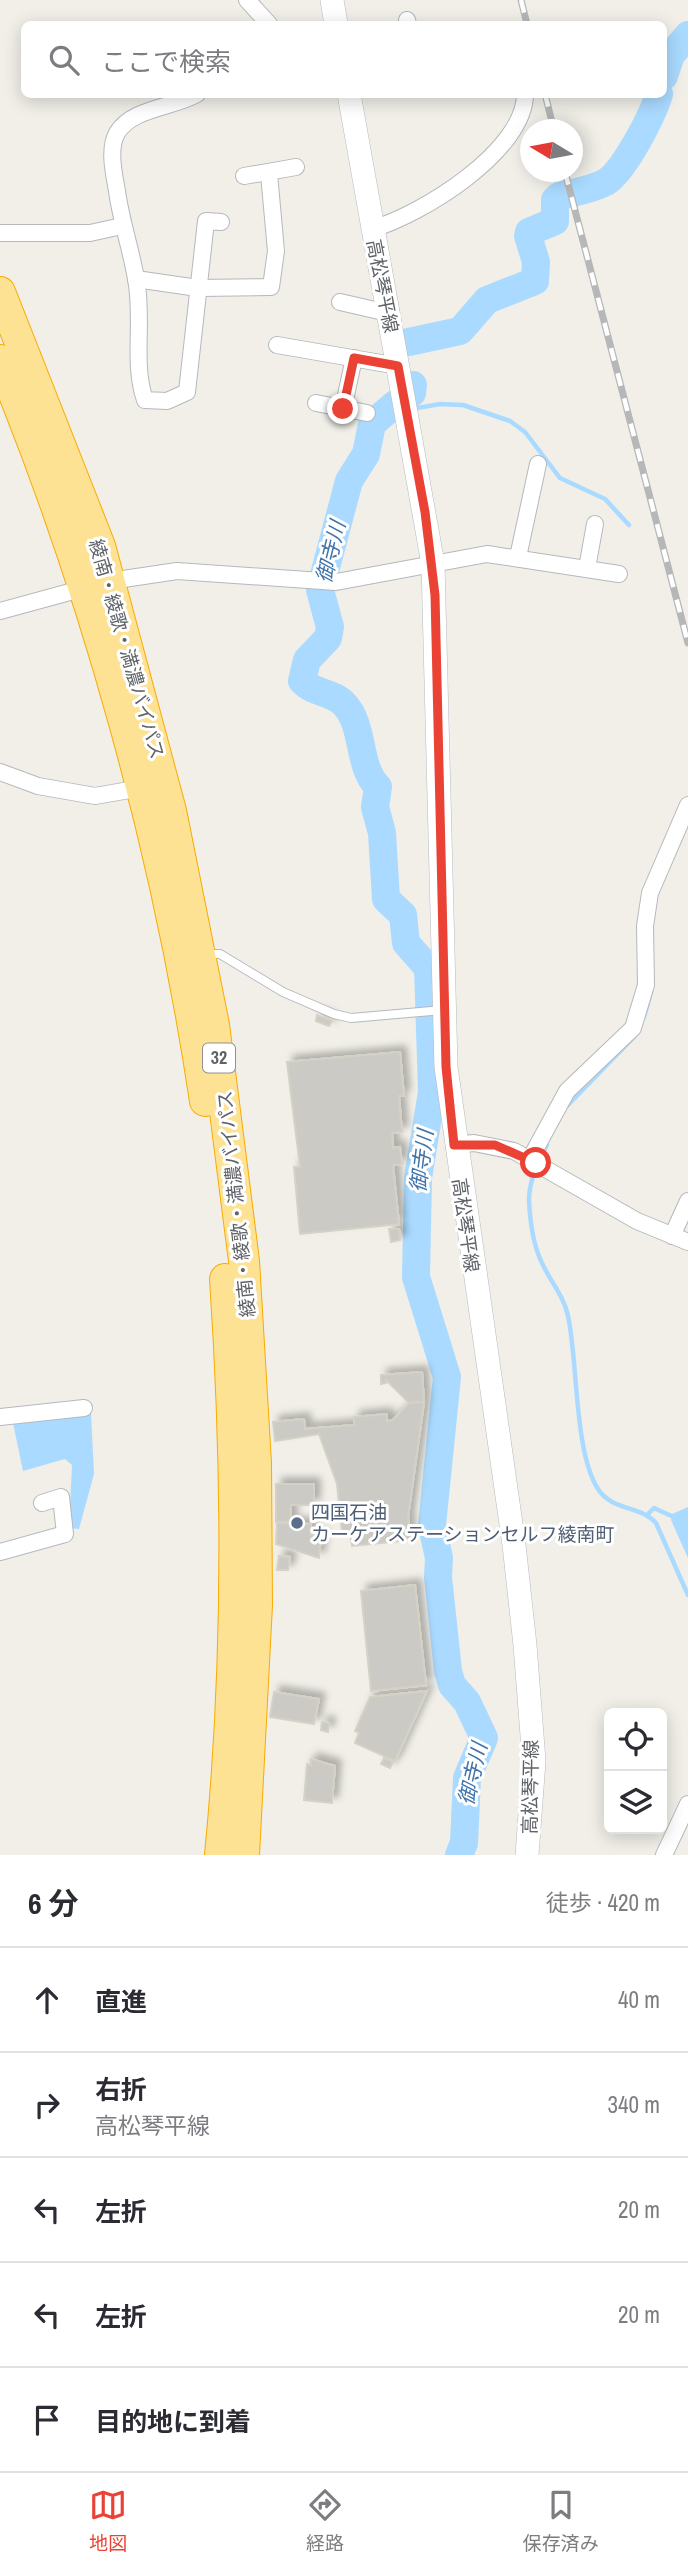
<!DOCTYPE html>
<html lang="ja">
<meta charset="utf-8">
<style>
:root{--surface:#fff;--page:#f7f7f7;--text:#2b2b33;--muted:#7c7c81;--line:#e1e1e2;--accent:#ea4335}
body{margin:0;font-family:"Archivo Narrow","Noto Sans JP",sans-serif;background:var(--page);color:var(--text)}
.controls{position:absolute;right:21px;bottom:21px;display:grid;overflow:hidden;border-radius:10px;box-shadow:0 4px 18px #0003}
.controls button{width:63px;height:63px;display:grid;place-items:center;padding:0;border:0;border-bottom:2px solid var(--line);background:var(--surface);color:var(--text);font:35px sans-serif}
.compass{position:absolute;left:520px;top:119px;width:63px;height:63px;border-radius:50%;background:var(--surface);box-shadow:0 4px 18px #0003;rotate:280deg}
.stop{position:absolute;width:21px;height:21px;margin:-16px;border:5px solid #ea4335;border-radius:50%;background:#fff}
.stop.end{background:#ea4335;border-color:#fff;box-shadow:0 2px 7px #0008}
.list{margin:0;padding:0;list-style:none}
h2{display:flex;justify-content:space-between;align-items:center;height:91px;margin:0;padding:0 28px;font-size:30px}
h2 small{font-size:23px;font-weight:400;color:var(--muted)}
.list li{display:grid;grid-template-columns:46px 1fr auto;gap:21px;align-items:center;box-sizing:border-box;height:105px;padding:0 28px;border-top:2px solid var(--line)}
.list b{display:block;font-size:26px;white-space:nowrap}
.list p{margin:0;font-size:23px;white-space:nowrap;color:var(--muted)}
.list em{font-size:23px;font-style:normal;color:var(--muted)}
.icon{flex:none;width:38px;height:38px;fill:none;stroke:currentColor;stroke-width:2;stroke-linecap:round;stroke-linejoin:round}
.map{position:relative;flex:none;width:688px;height:1855px;overflow:hidden}
.search{position:absolute;background:var(--surface);box-shadow:0 4px 18px #0003;left:21px;right:21px;top:21px;height:77px;display:flex;align-items:center;gap:18px;box-sizing:border-box;padding:0 24px;border-radius:10px;color:var(--muted);font-size:26px}
.sheet{height:616px;background:var(--surface)}
nav{display:flex;justify-content:space-around;align-items:center;box-sizing:border-box;height:98px;border-top:2px solid var(--line);background:var(--surface);font-size:19px;color:var(--muted)}
nav a{display:grid;justify-items:center;gap:4px}
nav .on{color:var(--accent)}
.map>svg:first-child{display:block}
.water{fill:#aadaff}
.lines{fill:none;stroke-linecap:round;stroke-linejoin:round}
.stream{stroke:#aadaff;stroke-width:4.5}
.river{stroke:#aadaff;stroke-width:28}
.building{fill:#cccac5;stroke:#d6d1c6;stroke-width:2;filter:url(#shadow)}
.lane-casing{stroke:#b5b8bc;stroke-width:10}
.street-casing{stroke:#b5b8bc;stroke-width:18}
.secondary-casing{stroke:#b6babf;stroke-width:24}
.highway-casing{stroke:#f9ab00;stroke-width:32}
.lane{stroke:#fff;stroke-width:8}
.street{stroke:#fff;stroke-width:16}
.secondary{stroke:#fff;stroke-width:23}
.highway{stroke:#fde293;stroke-width:30}
.rail-casing{stroke:#b6b7b8;stroke-width:7}
.rail{stroke:#fff;stroke-width:4.5;stroke-dasharray:13;stroke-linecap:butt}
.route{stroke:#ea4335;stroke-width:9}
.service-dot{fill:#5c6f8a;stroke:#fff;stroke-width:2.5}
.labels{text-anchor:middle;stroke-width:6;stroke-linejoin:round;paint-order:stroke}
.shield{fill:#fff;stroke:#8f9295;stroke-width:2}
.shield-label{font-size:18px;font-weight:bold;fill:#5f6368}
.street-label{font-size:19px;fill:#5f6368;stroke:#fff}
.service-label{font-size:19px;fill:#4e5e75;stroke:#fff;text-anchor:start}
.water-label{font-size:21px;font-style:italic;fill:#4174aa;stroke:#fff}
</style>
<div class="map">
<svg width="688" height="1855" viewBox="0 0 688 1855">
<defs>
<filter id="shadow"><feDropShadow dx="6" dy="-6" stdDeviation="3.5" flood-color="#0004"/></filter>
</defs>
<rect width="100%" height="100%" fill="#f1efe8"/>
<g class="water">
<polygon points="91,1413 94,1474 79,1529 69,1528 72,1465 65,1459 23,1471 13,1423"/>
<polygon points="688,1507 688,1558 671,1520 672,1514"/>
</g>
<g class="lines">
<g class="stream">
<polyline points="414,392 417,408 440,404 463,405 510,421 525,432 560,478 605,499 629,525"/>
<polyline points="644,1017 651,992"/>
<polyline points="567,1106 634,1037"/>
<path d="M547,1145C538,1162 529,1181 529,1200C530,1221 533,1245 542,1263C550,1281 564,1296 568,1316C578,1361 574,1452 598,1489C612,1511 640,1505 656,1523L688,1595"/>
<polyline points="648,1514 654,1508 676,1518"/>
</g>
<g class="river">
<polyline points="664,76 671,55 688,35"/>
<path d="M404,343L460,331L487,300L535,281L536,262L528,236L529,232L555,221V200L559,196C575,192 591,190 606,182C624,171 653,115 659,94"/>
<polyline points="412,393 413,385"/>
<path d="M395,404L372,424L366,454L349,481L320,590L330,627L328,638L307,660L302,681C314,694 333,691 345,705C365,727 357,766 378,787L375,807L382,833L386,899L403,915L406,943L428,968L432,1092L418,1178L416,1277L447,1377L432,1525L439,1558L438,1577L448,1671L452,1685L467,1702L484,1738L467,1778L464,1843L459,1855"/>
</g>
</g>
<g class="building">
<polygon points="317,1015 332,1021 329,1026 316,1021"/>
<polygon points="400,1052 404,1096 399,1096 402,1132 392,1133 393,1148 400,1147 402,1164 393,1165 399,1224 300,1234 294,1167 300,1167 287,1062"/>
<polygon points="389,1229 399,1229 400,1240 391,1242"/>
<polygon points="422,1372 424,1402 409,1403 386,1380 386,1383 381,1384 381,1375"/>
<polygon points="424,1402 408,1517 410,1540 352,1546 350,1531 342,1532 337,1484 319,1434 275,1441 273,1422 304,1419 305,1429 354,1425 354,1417 387,1414 387,1421 393,1420 409,1403"/>
<polygon points="276,1484 314,1484 314,1505 291,1505 291,1522 276,1522"/>
<polygon points="277,1523 311,1524 310,1535 321,1536 319,1558 276,1544"/>
<polygon points="279,1556 290,1557 288,1570 277,1570"/>
<polygon points="415,1585 426,1685 371,1691 361,1591"/>
<polygon points="427,1691 395,1761 355,1743 359,1733 355,1731 370,1697"/>
<polygon points="274,1692 319,1699 314,1724 270,1717"/>
<polygon points="322,1722 329,1723 328,1732 321,1730"/>
<polygon points="384,1758 393,1762 390,1768 381,1764"/>
<polygon points="311,1759 335,1766 332,1803 304,1800 307,1764 311,1765"/>
</g>
<g class="lines">
<g class="lane-casing">
<polyline id="lane" points="206,954 220,954 283,992 334,1014 351,1018 443,1010"/>
</g>
<g class="street-casing">
<g id="street">
<polyline points="247,0 269,24"/>
<polyline points="407,20 408,24"/>
<path d="M197,94C172,108 132,108 117,133C108,149 114,174 117,191C121,221 131,249 136,279C144,320 132,363 145,400L167,401L187,392L206,221L221,222"/>
<polyline points="244,176 296,167"/>
<path d="M372,229C421,215 525,151 525,94"/>
<polyline points="0,233 90,233 122,226"/>
<polyline points="136,279 198,288 271,287 276,251 269,174"/>
<polyline points="340,302 388,313"/>
<polyline points="277,345 398,366"/>
<polyline points="316,403 367,413"/>
<polyline points="343,409 354,358"/>
<polyline points="518,557 538,464"/>
<polyline points="587,568 595,524"/>
<polyline points="0,611 110,581 177,571 336,582 487,554 619,574"/>
<polyline points="0,772 38,786 95,796 141,788"/>
<polyline points="454,1145 474,1143 514,1151 637,1221 688,1242"/>
<polyline points="530,1159 567,1091 633,1028 646,985 645,926 650,893 688,805"/>
<polyline points="672,1236 688,1201"/>
<polyline points="0,1417 84,1408"/>
<polyline points="0,1552 65,1534 61,1497 42,1503"/>
<polyline points="664,1855 688,1804"/>
</g>
</g>
<g class="secondary-casing">
<g id="secondary">
<polyline points="332,0 336,24"/>
<polyline points="349,94 433,564 446,1067 514,1545 525,1645 534,1761 527,1855"/>
</g>
</g>
<g class="highway-casing">
<g id="highway">
<polyline points="0,292 100,546 171,811 214,1025 244,1261 256,1463 257,1605 244,1855"/>
<path d="M0,360C96,592 168,853 205,1101"/>
<path d="M220,1855C239,1662 238,1471 225,1279"/>
</g>
</g>
<use href="#lane" class="lane"/>
<use href="#street" class="street"/>
<use href="#secondary" class="secondary"/>
<use href="#highway" class="highway"/>
<g class="rail-casing">
<g id="rail">
<polyline points="521,0 527,24"/>
<polyline points="545,94 554,130"/>
<polyline points="565,172 688,643"/>
</g>
</g>
<use href="#rail" class="rail"/>
</g>
<g class="lines">
<polyline class="route" points="343,409 354,358 398,366 425,512 435,595 446,1067 454,1145 495,1145 536,1163"/>
</g>
<circle class="service-dot" cx="297" cy="1523" r="7"/>
<g class="labels">
<rect class="shield" x="203" y="1043.5" width="32" height="29" rx="5"/>
<g class="shield-label">
<text x="219" y="1064">32</text>
</g>
<g class="street-label">
<text transform="translate(383 286) rotate(79)" y="7">高松琴平線</text>
<text transform="translate(127 649) rotate(74)" y="7">綾南・綾歌・満濃バイパス</text>
<text transform="translate(236 1204) rotate(-96)" y="7">綾南・綾歌・満濃バイパス</text>
<text transform="translate(466 1225) rotate(82)" y="7">高松琴平線</text>
<text transform="translate(530 1787) rotate(-89)" y="7">高松琴平線</text>
</g>
<g class="service-label">
<text x="311" y="1519">四国石油<tspan x="311" dy="22">カーケアステーションセルフ綾南町</tspan></text>
</g>
<g class="water-label">
<text transform="translate(331 552) rotate(-76)" y="7">御寺川</text>
<text transform="translate(422 1161) rotate(-83)" y="7">御寺川</text>
<text transform="translate(473 1774) rotate(-77)" y="7">御寺川</text>
</g>
</g>
</svg>
<div class="controls">
<button><svg class="icon" aria-label="locate" viewBox="0 0 24 24"><circle cx="12" cy="12" r="6"/><path d="M12 2v4M12 18v4M2 12h4M18 12h4"/></svg></button>
<button><svg class="icon" aria-label="layers" viewBox="0 0 24 24"><path d="M12 4l9 5-9 5-9-5zM3 14l9 5 9-5"/></svg></button>
</div>
<svg class="compass" viewBox="-18 -18 36 36"><path d="M0-13l5 13h-10z" fill="#e53935"/><path d="M0 13l5-13h-10z" fill="#7c7c81"/></svg>
<div class="stop" style="left:536px;top:1163px"></div>
<div class="stop end" style="left:343px;top:409px"></div>
<div class="search"><svg class="icon" aria-label="search" viewBox="0 0 24 24"><circle cx="10" cy="10" r="6"/><path d="M15 15l6 6"/></svg>ここで検索</div>
</div>
<section class="sheet">
<h2>6 分<small>徒歩 · 420 m</small></h2>
<ul class="list">
<li><svg class="icon" aria-label="ahead" viewBox="0 0 24 24"><path d="M12 20V5M6 11l6-6 6 6"/></svg><div><b>直進</b></div><em>40 m</em></li>
<li><svg class="icon" aria-label="right" viewBox="0 0 24 24"><path d="M7 20v-9h11M14 6l5 5-5 5"/></svg><div><b>右折</b><p>高松琴平線</p></div><em>340 m</em></li>
<li><svg class="icon" aria-label="left" viewBox="0 0 24 24"><path d="M17 20v-9H6M10 6l-5 5 5 5"/></svg><div><b>左折</b></div><em>20 m</em></li>
<li><svg class="icon" aria-label="left" viewBox="0 0 24 24"><path d="M17 20v-9H6M10 6l-5 5 5 5"/></svg><div><b>左折</b></div><em>20 m</em></li>
<li><svg class="icon" aria-label="arrive" viewBox="0 0 24 24"><path d="M6 21V4h12l-3 4 3 4H6"/></svg><div><b>目的地に到着</b></div></li>
</ul>
</section>
<nav>
<a class="on"><svg class="icon" aria-label="map" viewBox="0 0 24 24"><path d="M3 6l6-2 6 2 6-2v14l-6 2-6-2-6 2zM9 4v14M15 6v14"/></svg>地図</a>
<a><svg class="icon" aria-label="directions" viewBox="0 0 24 24"><path d="M12 3l9 9-9 9-9-9zM9 14v-3h6M13 9l2 2-2 2"/></svg>経路</a>
<a><svg class="icon" aria-label="saved" viewBox="0 0 24 24"><path d="M7 4h10v16l-5-4-5 4z"/></svg>保存済み</a>
</nav>
